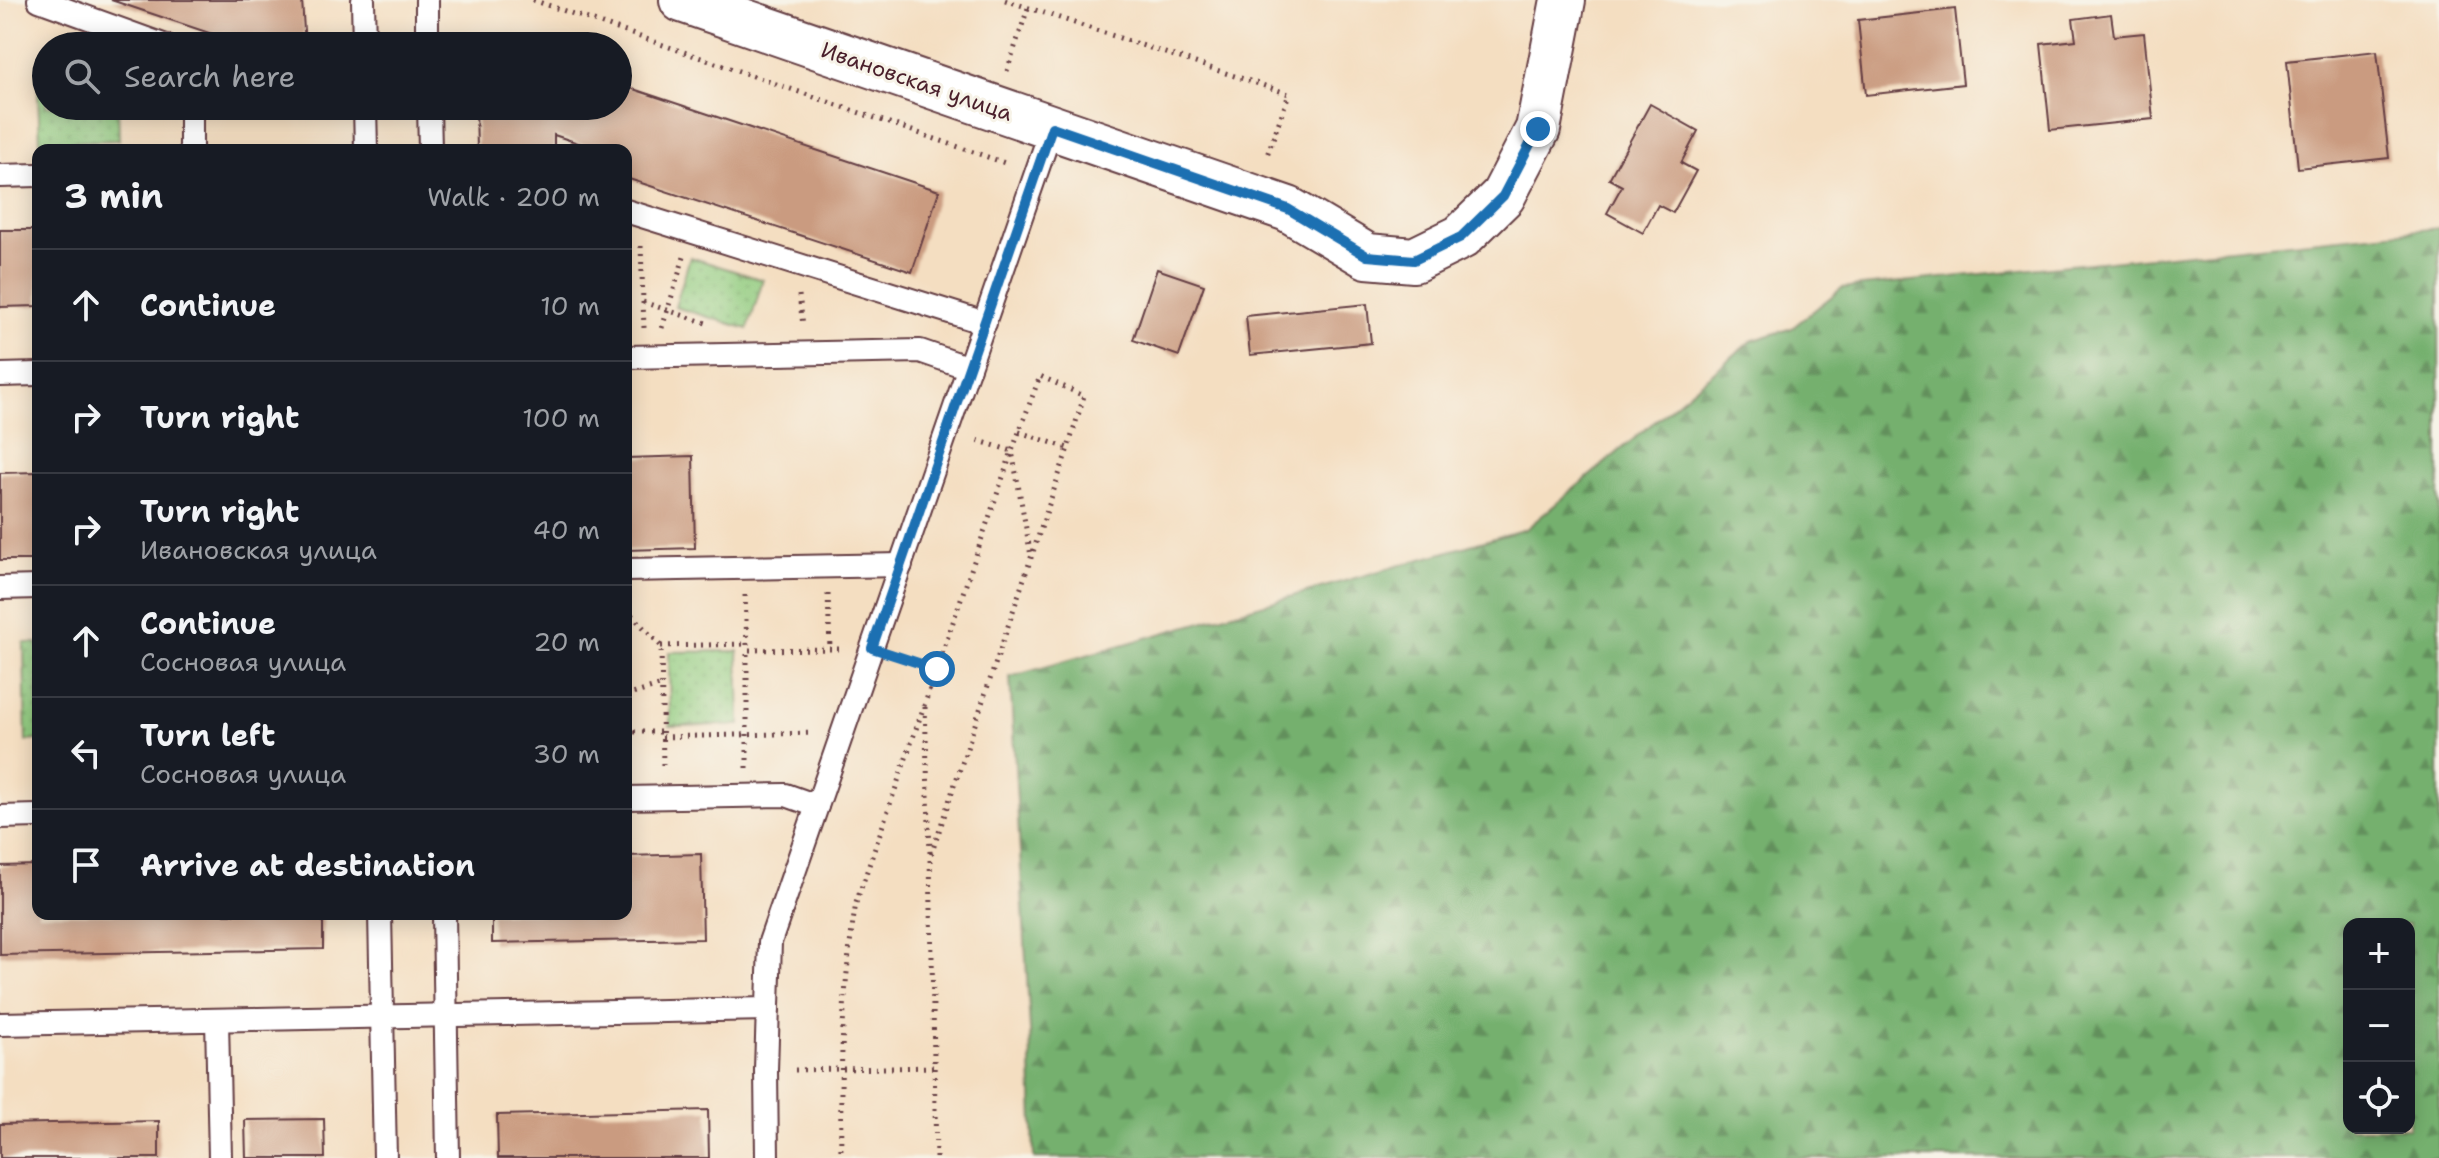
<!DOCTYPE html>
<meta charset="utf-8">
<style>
:root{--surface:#171b24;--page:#242831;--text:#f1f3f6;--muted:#9ea1a6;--line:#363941}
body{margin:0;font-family:"Shantell Sans",sans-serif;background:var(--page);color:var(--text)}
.controls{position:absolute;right:24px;bottom:24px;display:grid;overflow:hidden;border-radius:16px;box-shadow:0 4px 20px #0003}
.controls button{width:72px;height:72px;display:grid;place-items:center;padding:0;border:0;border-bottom:2px solid var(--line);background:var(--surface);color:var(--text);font:40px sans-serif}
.stop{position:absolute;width:24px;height:24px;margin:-18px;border:6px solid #1f6fb2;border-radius:50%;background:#fff}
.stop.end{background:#1f6fb2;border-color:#fff;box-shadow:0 2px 8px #0008}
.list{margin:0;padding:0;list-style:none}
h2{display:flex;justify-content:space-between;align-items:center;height:104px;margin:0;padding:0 32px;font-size:34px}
h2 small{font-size:26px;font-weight:400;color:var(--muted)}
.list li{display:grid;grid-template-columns:52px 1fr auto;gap:24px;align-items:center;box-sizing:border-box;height:112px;padding:0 32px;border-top:2px solid var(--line)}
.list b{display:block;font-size:30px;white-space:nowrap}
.list p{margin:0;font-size:26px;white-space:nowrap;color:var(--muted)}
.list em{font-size:26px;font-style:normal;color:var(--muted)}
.icon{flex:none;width:44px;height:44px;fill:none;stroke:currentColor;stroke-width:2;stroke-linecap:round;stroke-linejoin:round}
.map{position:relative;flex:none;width:2439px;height:1158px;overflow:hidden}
.search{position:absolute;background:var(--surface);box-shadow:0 4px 20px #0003;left:32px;top:32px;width:600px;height:88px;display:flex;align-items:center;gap:20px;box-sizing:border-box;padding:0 28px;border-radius:44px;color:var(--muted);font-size:30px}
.panel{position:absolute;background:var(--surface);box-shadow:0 4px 20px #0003;left:32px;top:144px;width:600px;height:776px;border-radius:16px}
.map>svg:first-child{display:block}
.forest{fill:url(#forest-firs);stroke:#60684c;stroke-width:2;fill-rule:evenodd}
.park{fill:url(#park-dots);stroke:#6e7656;stroke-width:2}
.building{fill:#ca9b80}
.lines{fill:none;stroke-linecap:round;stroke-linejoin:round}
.service-casing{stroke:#643c42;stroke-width:26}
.minor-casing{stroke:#643c42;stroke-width:48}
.path{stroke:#643c42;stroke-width:5;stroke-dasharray:2 6;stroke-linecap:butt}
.service{stroke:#fff;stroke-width:22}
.minor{stroke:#fff;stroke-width:44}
.route{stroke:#1f6fb2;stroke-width:10}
.labels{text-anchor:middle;stroke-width:6;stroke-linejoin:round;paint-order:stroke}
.street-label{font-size:22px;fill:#4a1f2b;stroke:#f7f3e8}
</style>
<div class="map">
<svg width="2439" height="1158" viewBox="0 0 2439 1158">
<defs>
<pattern id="forest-firs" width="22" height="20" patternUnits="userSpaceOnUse" patternTransform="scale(2)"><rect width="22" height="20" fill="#75b06e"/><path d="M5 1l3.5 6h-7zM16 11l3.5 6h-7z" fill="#628f5b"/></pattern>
<pattern id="park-dots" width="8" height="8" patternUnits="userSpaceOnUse" patternTransform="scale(2)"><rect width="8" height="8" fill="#92cc80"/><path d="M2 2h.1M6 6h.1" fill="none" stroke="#7faf6f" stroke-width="1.8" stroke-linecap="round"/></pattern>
</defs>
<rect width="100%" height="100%" fill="#f7f3e8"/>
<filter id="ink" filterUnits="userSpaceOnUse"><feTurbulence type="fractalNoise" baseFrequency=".0125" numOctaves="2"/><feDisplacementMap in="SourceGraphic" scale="16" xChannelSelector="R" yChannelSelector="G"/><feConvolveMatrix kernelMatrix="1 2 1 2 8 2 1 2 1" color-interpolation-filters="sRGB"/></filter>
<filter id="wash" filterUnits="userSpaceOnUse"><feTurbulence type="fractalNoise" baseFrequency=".006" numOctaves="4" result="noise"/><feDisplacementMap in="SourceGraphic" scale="32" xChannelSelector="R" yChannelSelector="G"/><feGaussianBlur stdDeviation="1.8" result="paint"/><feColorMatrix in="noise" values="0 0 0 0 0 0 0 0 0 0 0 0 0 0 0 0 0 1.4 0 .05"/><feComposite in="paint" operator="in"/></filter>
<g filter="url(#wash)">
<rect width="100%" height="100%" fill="#f4dec1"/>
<path class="forest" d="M2439,228V1158H1034L1030,1030L1010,677L1526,529L1751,341L1792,328L1842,288ZM2349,924H2409V1128H2349Z"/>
<g class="park">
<polygon points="37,68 46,68 46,106 118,106 119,140 40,143"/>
<polygon points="690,257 763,280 748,329 675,307"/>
<polygon points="24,643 38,643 38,740 26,741"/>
<polygon points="738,651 740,725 670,726 669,652"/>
</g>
<g id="blocks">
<g class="building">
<polygon points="111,0 302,0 305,46 248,46"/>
<polygon points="1955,9 1963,84 1866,95 1858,20"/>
<polygon points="2111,14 2114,36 2144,33 2153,119 2050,130 2041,44 2076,40 2073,19"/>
<polygon points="2377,51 2389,158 2298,168 2287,61"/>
<polygon points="618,84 939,191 912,272 626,178 626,150 599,150 554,135 554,150 477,150 476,106 618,106"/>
<polygon points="1650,104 1698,131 1681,163 1696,171 1673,213 1658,205 1643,233 1607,213 1622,186 1609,179"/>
<polygon points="0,230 38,230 38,306 0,307"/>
<polygon points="1157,269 1204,285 1179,356 1133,340"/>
<polygon points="1367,304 1371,343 1250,355 1246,316"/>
<polygon points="693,456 695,548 626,550 626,458"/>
<polygon points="38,472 38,560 0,560 0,473"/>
<polygon points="701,854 703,939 492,943 492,914 626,914 626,856"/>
<polygon points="38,865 38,914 323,914 323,949 0,955 0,866"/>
<polygon points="708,1110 709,1158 498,1158 497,1115"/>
<polygon points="324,1119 325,1158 246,1158 245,1120"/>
<polygon points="159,1121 159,1158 0,1158 0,1124"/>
</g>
</g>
</g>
<g filter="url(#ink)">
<use href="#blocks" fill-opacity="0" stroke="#643c42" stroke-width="2"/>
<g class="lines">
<g class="service-casing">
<g id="service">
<polyline points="39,0 166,46"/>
<polyline points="363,0 364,46"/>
<polyline points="427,0 427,46"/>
<polyline points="191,106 191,150"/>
<polyline points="365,106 366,150"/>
<polyline points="429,106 430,150"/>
<polyline points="0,176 38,175"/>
<polyline points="626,211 985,323"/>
<polyline points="626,357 920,351 969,368"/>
<polyline points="0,375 38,374"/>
<polyline points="626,570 901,565"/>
<polyline points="0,588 38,587"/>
<polyline points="626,798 786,795 817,806"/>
<polyline points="0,817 38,816"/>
<polyline points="380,914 385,1158"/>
<polyline points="444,914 448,1158"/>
<polyline points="217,1020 220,1158"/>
<polyline points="0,1024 768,1009"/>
<polyline points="767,1158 766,1070 770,942 1052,127"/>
</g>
</g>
<g class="minor-casing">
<polyline id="minor" points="682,0 1288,209 1367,256 1414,260 1461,237 1503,196 1538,129 1563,0"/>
</g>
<g class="path">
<polyline points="533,0 1008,164"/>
<polyline points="1005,0 1289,94 1266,158"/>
<polyline points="1007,71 1028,8"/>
<polyline points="641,246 644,328"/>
<polyline points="799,295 803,325"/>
<polyline points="643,302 706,323"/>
<polyline points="662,328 684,257"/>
<polyline points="1019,432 1068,448"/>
<polyline points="828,594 830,649"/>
<polyline points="745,595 747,645"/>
<polyline points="626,609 661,646 663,768"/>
<polyline points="661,646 747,644"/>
<polyline points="899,657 937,669"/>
<polyline points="626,696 662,685"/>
<polyline points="925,707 930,853"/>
<polyline points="626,732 663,732"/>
<polyline points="662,737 813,733"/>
<polyline points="747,768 747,650 839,649"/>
<polyline points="795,1070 934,1067"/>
<path d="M841,1158C840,1073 842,987 856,903L1012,451L973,439"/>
<polyline points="936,1158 930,858 1068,448 1084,396 1040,376 1012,451 1031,556"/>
</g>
<use href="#service" class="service"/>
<use href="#minor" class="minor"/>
</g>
</g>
<g class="lines" filter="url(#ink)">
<polyline class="route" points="937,669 872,648 1052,127 1288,209 1367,256 1414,260 1461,237 1503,196 1538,129"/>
</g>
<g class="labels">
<g class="street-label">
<text transform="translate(917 81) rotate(19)" y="8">Ивановская улица</text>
</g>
</g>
</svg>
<div class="controls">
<button>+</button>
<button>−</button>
<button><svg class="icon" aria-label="locate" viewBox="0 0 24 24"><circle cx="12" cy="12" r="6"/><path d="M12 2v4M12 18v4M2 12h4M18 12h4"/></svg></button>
</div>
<div class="stop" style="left:937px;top:669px"></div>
<div class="stop end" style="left:1538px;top:129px"></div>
<div class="search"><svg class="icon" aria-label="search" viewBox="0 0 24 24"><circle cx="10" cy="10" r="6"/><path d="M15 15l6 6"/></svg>Search here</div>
<section class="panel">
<h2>3 min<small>Walk · 200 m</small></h2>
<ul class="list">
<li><svg class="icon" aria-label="ahead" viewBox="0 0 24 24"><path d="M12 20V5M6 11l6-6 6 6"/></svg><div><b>Continue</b></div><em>10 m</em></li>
<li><svg class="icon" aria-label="right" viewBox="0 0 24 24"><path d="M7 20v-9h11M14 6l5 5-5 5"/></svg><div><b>Turn right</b></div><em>100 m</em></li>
<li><svg class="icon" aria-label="right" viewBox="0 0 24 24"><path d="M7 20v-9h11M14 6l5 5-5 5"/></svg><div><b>Turn right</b><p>Ивановская улица</p></div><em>40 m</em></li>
<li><svg class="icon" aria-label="ahead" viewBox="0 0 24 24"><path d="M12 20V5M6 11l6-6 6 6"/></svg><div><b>Continue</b><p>Сосновая улица</p></div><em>20 m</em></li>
<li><svg class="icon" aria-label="left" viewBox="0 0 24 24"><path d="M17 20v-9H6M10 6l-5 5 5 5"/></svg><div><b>Turn left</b><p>Сосновая улица</p></div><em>30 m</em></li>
<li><svg class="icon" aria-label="arrive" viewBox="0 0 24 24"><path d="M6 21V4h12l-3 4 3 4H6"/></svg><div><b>Arrive at destination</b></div></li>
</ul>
</section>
</div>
